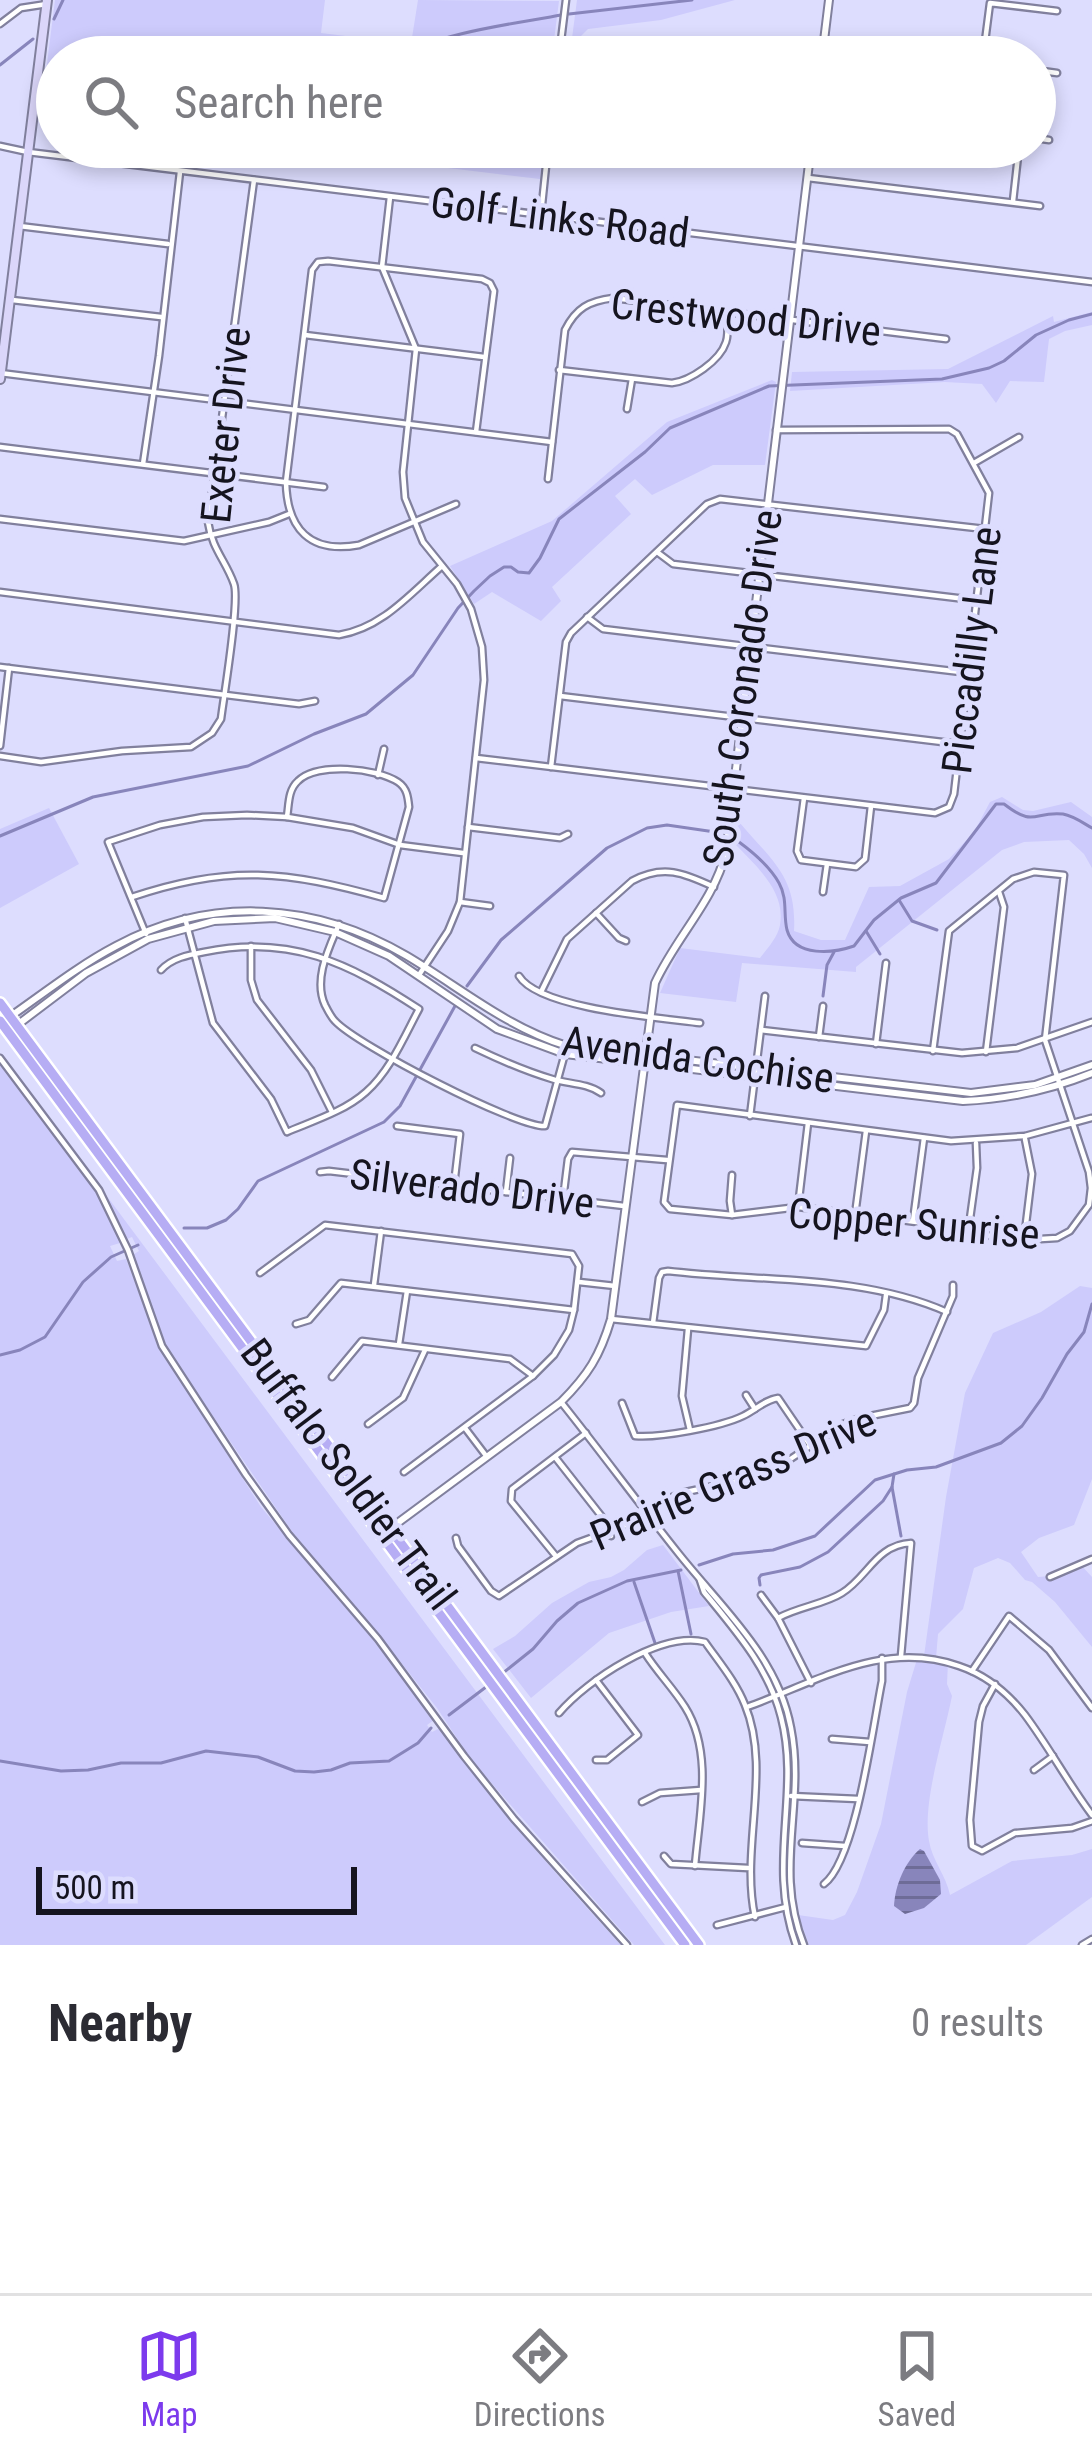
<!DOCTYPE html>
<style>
:root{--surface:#fff;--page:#f7f7f7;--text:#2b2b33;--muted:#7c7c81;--line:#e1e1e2;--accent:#7c3aed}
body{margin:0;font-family:"Roboto Condensed",sans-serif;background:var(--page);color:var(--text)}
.scale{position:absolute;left:36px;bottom:30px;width:321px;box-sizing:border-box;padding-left:12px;border:6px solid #15141f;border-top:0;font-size:33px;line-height:42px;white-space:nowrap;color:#15141f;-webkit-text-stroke:9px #ddddfe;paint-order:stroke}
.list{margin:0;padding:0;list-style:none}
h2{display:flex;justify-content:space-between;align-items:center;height:156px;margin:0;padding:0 48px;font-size:51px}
h2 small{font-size:39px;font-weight:400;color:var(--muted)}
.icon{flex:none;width:66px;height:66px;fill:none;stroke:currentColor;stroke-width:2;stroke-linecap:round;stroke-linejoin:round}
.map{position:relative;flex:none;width:1092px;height:1945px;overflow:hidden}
.search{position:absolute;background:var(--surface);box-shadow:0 6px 18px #0003;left:36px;right:36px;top:36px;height:132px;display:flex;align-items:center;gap:30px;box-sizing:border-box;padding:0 42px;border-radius:66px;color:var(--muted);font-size:45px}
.sheet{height:348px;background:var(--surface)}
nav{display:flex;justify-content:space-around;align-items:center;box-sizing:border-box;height:168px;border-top:3px solid var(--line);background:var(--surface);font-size:33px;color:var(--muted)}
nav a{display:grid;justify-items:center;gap:6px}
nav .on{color:var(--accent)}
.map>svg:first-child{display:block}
.grass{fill:#cdcbfc}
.water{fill:url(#water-rules)}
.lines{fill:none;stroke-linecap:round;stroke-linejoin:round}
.stream{stroke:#8885bb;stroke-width:3}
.minor-casing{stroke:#81809d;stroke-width:9}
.tertiary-casing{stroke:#81809d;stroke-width:10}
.secondary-casing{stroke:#81809d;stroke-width:12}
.primary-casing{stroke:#fff;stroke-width:14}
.minor{stroke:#fff;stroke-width:4.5}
.tertiary{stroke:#fff;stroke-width:6}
.secondary{stroke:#dbd6fa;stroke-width:8}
.primary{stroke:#b6adf4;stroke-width:9}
.labels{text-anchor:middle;stroke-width:9;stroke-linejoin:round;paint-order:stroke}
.street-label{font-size:42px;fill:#15141f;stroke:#ddddfe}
</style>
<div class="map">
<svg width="1092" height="1945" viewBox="0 0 1092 1945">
<defs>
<pattern id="water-rules" width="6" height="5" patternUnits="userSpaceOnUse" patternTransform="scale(3)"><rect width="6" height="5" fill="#8885bb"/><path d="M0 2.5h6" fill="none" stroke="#6e6c97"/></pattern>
</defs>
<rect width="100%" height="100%" fill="#ddddfe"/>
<g class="grass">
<polygon points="55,0 325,0 321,33 411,44 418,0 559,1 554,40 500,37 476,46 430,49 424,57 89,57 89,50 70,47 68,55 79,57 57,57 57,121 40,119"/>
<polygon points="577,0 735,0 661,20 588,29 571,46"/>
<polygon points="275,147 457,147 542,160 540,179"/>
<polygon points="1092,312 1092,325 1065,331 1049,339 1044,382 1010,381 996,403 982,384 945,382 790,391 792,372 948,369 1053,316 1054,322"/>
<polygon points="772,380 776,382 765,465 713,465 652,495 635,479 615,496 631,514 552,587 561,601 541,621 492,592 474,604 450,566 552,521 667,422"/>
<path d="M1002,797L1023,810L1033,811L1071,802L1092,817V868L1084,854L1069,840L1024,842L1002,850L856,967V972L742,963L736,1002L660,993L680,948L760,958C767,949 778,937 780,925C786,891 756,866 735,844L737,824L740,823C773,862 797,877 794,931L821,940H845L869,887L900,886L949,859L974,832L990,802Z"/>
<polygon points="49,808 79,864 0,908 0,829"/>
<path d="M0,1062L98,1195L120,1243L110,1246L117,1261L126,1259L165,1357L261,1507L383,1652L434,1720L427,1725L432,1732L440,1728C494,1806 557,1875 621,1945H0Z"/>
<polygon points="103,1191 665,1945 634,1945 472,1761 437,1708 383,1640 293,1533 163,1343 131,1256 139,1251 132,1237 124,1240"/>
<path d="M1080,1286L1092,1288V1479L1074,1525L1039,1538L1021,1552L1038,1577L1050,1576L1080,1564L1092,1577V1647L1055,1602L1032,1582L1025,1580L1010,1563L998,1558L974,1568L963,1609L938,1634L936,1658L948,1662L947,1684L952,1696C944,1737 922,1802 929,1841C932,1860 946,1875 950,1895L1012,1861L1072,1855L1092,1849V1897L1026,1945H809L798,1915L833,1920L845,1915L857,1892L881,1824L907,1692L918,1656H924L946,1497L965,1393L993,1333L1041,1312Z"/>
<polygon points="663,1545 709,1606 671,1612 609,1633 531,1698 493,1649 515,1636 552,1603 589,1582 611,1577 624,1570 647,1550"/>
</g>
<path class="water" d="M920,1849L924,1851L940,1880L941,1894L924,1908L905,1914L894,1906C895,1885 905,1862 920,1849Z"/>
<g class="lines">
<g class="stream">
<polyline points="569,14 692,0"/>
<polyline points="54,19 63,0"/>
<path d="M402,57C435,33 519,23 561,15"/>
<polyline points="0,65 33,39"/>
<polyline points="0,836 93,797 248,766 314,734 366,714 413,675 458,608 474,591 490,576 504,567 511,567 518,572 529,573 540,558 559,519 645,452 670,428 769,386 942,379 989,368 1004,361 1036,335 1069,320 1092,314"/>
<path d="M739,842C754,853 770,867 779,883C788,899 783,914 787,930C795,958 834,953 854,946L874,920L901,898L936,883L996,804H1004C1035,828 1033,811 1063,814C1074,816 1083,823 1092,828"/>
<polyline points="899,900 912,921 937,930"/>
<polyline points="866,931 880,954"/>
<polyline points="467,986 501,940 607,848 647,828 667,825 715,832"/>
<polyline points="823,996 827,965 834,952"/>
<polyline points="184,1228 207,1228 226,1220 238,1209 258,1181 384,1122 400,1106 455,1006"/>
<polyline points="0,1355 20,1350 45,1337 83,1282 111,1257 138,1245"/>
<polyline points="894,1474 892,1487 901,1536"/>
<polyline points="699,1565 733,1554 773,1550 815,1536 875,1480 907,1470 936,1467 1001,1443 1022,1426 1042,1398 1067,1354 1084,1332 1092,1304"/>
<polyline points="678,1571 691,1634"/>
<polyline points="634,1582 655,1643"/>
<polyline points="760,1585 759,1578 761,1575 800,1567 828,1552 883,1501 892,1487"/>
<polyline points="503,1673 533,1649 557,1621 578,1603 627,1581 681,1570"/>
<polyline points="449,1715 486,1687"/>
<polyline points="0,1761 61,1771 88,1770 121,1763 161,1763 206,1751 258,1757 295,1771 314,1772 331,1770 350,1763 389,1761 418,1743 431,1728"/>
</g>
<g class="minor-casing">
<g id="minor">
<polyline points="0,24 21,8 47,4"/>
<polyline points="824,44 927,57"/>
<polyline points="559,57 566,0"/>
<polyline points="983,57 990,3 1057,11"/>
<polyline points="1035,70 1057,73"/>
<polyline points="1035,138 1049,140"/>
<polyline points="0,146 28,152 1092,282"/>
<polyline points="808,178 1040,206"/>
<polyline points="390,197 382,267 416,349 403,472 405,498 423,542 457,584 471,609 482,647 484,680 460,902 448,931 419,975"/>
<polyline points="1013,201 1019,147"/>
<polyline points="541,214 548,147"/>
<polyline points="19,226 168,244"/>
<polyline points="12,300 161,317"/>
<polyline points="305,335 484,357"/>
<path d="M559,370L672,383C690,381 720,361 726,342C729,334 727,321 727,312"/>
<polyline points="0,373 552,442"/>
<polyline points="627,409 632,379"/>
<polyline points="0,447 324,487"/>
<polyline points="974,463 1019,437"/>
<polyline points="143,464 159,356 180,172"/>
<path d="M548,479L565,330C576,308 589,301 613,298L946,339"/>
<path d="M456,504L359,545C310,554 287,529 286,482L312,270L318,262L328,261L482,279L490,283L494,291L476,432"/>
<polyline points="0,519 184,541 269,522 289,514"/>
<polyline points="657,552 673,564 974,600"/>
<path d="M0,592L339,635C382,628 410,594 442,566"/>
<polyline points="587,617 603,629 969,673"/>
<polyline points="0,667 299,704 315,701"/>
<polyline points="560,696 959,744"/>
<polyline points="0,746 9,668"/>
<path d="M0,756L41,762L122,751L191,747L212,733L221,719C224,695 240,601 234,584C226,561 212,549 208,522L254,180"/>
<polyline points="476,758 935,813 949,807 954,794 989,493 957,434 949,429 776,430"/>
<polyline points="551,767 566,642 571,633 707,504 720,499 985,529"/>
<polyline points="378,775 384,749"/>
<polyline points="804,798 797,851 801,860 856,867 865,859 871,806"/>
<polyline points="468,827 560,838 568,834"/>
<polyline points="823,892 827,864"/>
<path d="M132,897C229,864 287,871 384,898L409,807C408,797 407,788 398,782C377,768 317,762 298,781C288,790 289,804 287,817"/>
<polyline points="460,902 490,906"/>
<polyline points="596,913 619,938 626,941"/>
<path d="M339,924C329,948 313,979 325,1005C327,1009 332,1018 335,1021C357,1045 515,1127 545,1126L567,1046"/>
<polyline points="146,934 108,842 160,825 203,817 247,815 287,817 353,828 400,845 463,853"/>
<polyline points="251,946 251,980 257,1000 311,1070 332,1112"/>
<path d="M161,970C172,958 188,955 204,952C290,934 349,963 419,1009C404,1037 390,1071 366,1092C345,1111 313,1121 287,1132L271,1099L213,1023L185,918"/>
<path d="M519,976C539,1009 662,1018 700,1023"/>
<path d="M541,992L567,939L632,881C663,864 684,873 714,887"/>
<polyline points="761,1030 962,1053 1017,1048 1092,1022"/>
<polyline points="819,1037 823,1006"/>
<polyline points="876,1044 886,963"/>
<path d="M475,1048C500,1060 525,1071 552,1079C568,1084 587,1083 601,1093"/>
<polyline points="933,1051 949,931 1013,879 1034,872 1064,875 1045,1040 1089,1172 1091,1188 1089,1205 1070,1231 1057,1238 1024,1240 968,1233 940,1225 798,1207 732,1215 670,1209 664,1202 677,1105 951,1141 1025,1136 1091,1118 1092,1118"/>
<polyline points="986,1052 1004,907 999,892"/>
<polyline points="0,1058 99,1190 128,1250 162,1346 246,1475 289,1535 378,1639 464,1756 514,1819 627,1945"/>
<polyline points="750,1116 765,996"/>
<polyline points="397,1126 460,1134 454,1185"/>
<polyline points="320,1172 329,1171 624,1206"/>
<polyline points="732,1175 730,1201 732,1215"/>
<polyline points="506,1192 510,1158"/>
<polyline points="563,1199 568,1159 572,1152 667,1160"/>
<polyline points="798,1207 808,1123"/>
<polyline points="855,1215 866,1131"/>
<polyline points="913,1221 924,1138"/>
<polyline points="968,1233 977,1168 976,1143"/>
<polyline points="1024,1240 1032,1174 1025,1139"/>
<polyline points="260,1273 325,1225 572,1254 579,1266 574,1310 569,1330 554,1355 533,1376 404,1472"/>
<polyline points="579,1282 615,1286"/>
<polyline points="374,1285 381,1231"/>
<polyline points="611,1319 866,1346 884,1310 886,1295"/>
<path d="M653,1323L659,1278L662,1272L668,1271C760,1282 861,1274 947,1312"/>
<polyline points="296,1324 309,1320 341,1283 574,1310"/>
<polyline points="688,1329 682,1396 690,1430"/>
<polyline points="399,1344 407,1291"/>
<polyline points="332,1377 362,1341 510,1359 533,1376"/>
<polyline points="746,1395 755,1409"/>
<path d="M561,1402C601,1452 639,1504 679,1554C722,1608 778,1657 791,1728C806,1804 773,1869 804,1945"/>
<path d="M622,1403L635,1436C660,1438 720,1427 743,1416C756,1410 764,1400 778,1398L810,1445"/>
<polyline points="368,1424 403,1398 425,1350"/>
<polyline points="465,1428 487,1457"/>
<polyline points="555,1457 606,1522 611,1536"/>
<polyline points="456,1538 458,1546 491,1591 499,1596 577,1543 629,1524 663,1501 681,1493 756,1477 774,1470 843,1424 860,1418 910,1408 914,1403 918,1378 953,1296 953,1285"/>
<polyline points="555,1555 511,1501 512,1489 586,1433"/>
<polyline points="1050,1577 1092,1559"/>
<path d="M700,1580L704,1592C735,1630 769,1668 781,1717C801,1794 766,1863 796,1945"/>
<polyline points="761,1595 778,1618 811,1683"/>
<path d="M778,1618C798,1607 825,1604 842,1593C868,1577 876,1545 911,1543L901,1656"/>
<path d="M645,1653C657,1672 673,1688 685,1707C714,1753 699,1815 695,1866"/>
<polyline points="972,1671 1009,1616 1049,1650 1092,1708"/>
<polyline points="995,1684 983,1706 979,1722 970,1820 972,1846 982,1851 1015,1833 1072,1828 1092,1821"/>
<path d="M747,1707C817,1682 883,1639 959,1666C986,1675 1007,1692 1025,1715C1049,1747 1068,1783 1092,1815"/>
<path d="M559,1713C587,1680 661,1631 705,1642C719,1662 736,1682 745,1705C772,1770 740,1848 755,1917"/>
<polyline points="832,1739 870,1742"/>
<polyline points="596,1760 607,1760 638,1735 596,1680"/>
<polyline points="1034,1770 1053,1756"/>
<polyline points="791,1796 858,1799"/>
<polyline points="642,1802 660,1793 701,1790"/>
<polyline points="802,1843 845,1846"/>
<polyline points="664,1856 671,1864 748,1868"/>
<path d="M824,1884C856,1860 873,1725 882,1681V1658"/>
<polyline points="717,1925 786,1907"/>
<polyline points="1082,1945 1092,1939"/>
</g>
</g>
<g class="tertiary-casing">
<g id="tertiary">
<polyline points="822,57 829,0"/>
<path d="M1,1023C39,997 76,967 116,946C211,895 315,902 407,956C461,988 506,1027 567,1046L971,1093L1035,1085L1092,1065"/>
<path d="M8,1032L86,973L148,939L214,921L275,918L335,932L389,956L497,1029L565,1054L963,1101C1009,1099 1050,1090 1092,1073"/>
<path d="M380,1536L561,1402C588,1375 600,1356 611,1319L655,983C676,937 714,901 726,852L811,147"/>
</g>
</g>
<g class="secondary-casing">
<polyline id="secondary" points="0,379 47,0"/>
</g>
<g class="primary-casing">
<g id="primary">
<polyline points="0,1003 699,1945"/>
<polyline points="0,1021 685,1945"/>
</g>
</g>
<use href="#minor" class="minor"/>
<use href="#tertiary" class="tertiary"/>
<use href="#secondary" class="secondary"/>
<use href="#primary" class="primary"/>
</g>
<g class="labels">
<g class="street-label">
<text transform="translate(560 217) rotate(7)" y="15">Golf Links Road</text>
<text transform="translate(746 317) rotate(6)" y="15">Crestwood Drive</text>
<text transform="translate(225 425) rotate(-84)" y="15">Exeter Drive</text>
<text transform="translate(971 650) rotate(-83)" y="15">Piccadilly Lane</text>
<text transform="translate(742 688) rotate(-82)" y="15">South Coronado Drive</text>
<text transform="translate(698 1059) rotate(8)" y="15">Avenida Cochise</text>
<text transform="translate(472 1188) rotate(7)" y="15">Silverado Drive</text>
<text transform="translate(914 1223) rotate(5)" y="15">Copper Sunrise</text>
<text transform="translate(349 1474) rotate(53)" y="15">Buffalo Soldier Trail</text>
<text transform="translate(733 1478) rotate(-23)" y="15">Prairie Grass Drive</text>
</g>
</g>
</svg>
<div class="scale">500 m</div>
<div class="search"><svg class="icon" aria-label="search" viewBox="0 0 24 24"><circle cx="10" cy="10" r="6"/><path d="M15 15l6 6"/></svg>Search here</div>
</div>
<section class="sheet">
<h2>Nearby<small>0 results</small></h2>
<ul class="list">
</ul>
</section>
<nav>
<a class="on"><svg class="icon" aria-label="map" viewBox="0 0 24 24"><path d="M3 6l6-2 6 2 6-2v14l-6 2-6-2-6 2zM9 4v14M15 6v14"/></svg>Map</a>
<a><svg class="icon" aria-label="directions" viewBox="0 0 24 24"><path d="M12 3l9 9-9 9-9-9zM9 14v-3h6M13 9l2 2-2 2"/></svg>Directions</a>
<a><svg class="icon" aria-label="saved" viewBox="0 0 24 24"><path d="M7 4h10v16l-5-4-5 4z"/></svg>Saved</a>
</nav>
